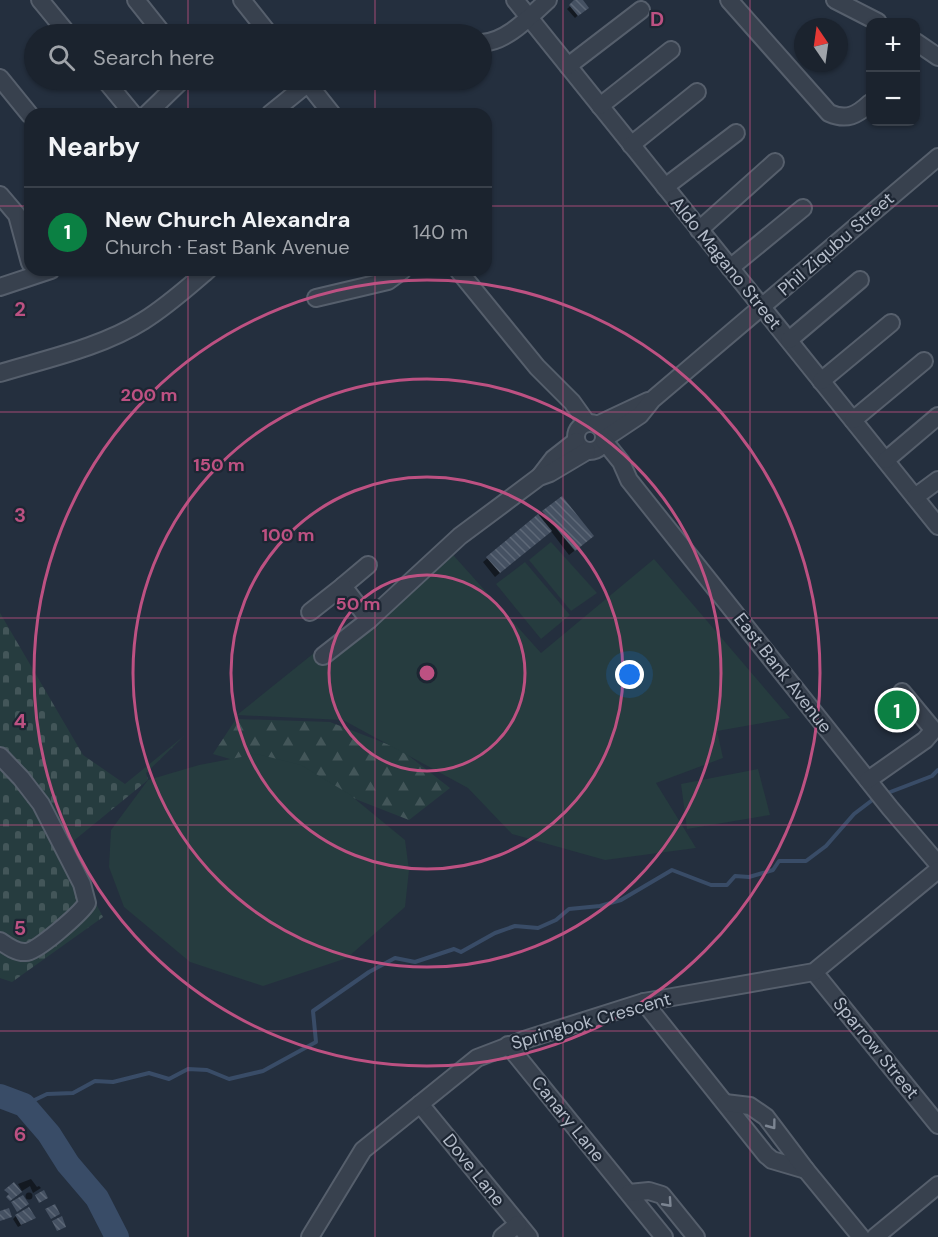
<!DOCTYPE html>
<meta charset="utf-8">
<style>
:root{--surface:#1b232e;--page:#282f3a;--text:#f1f3f6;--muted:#a0a4aa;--line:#39404a;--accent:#0b8043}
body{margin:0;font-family:"DM Sans",sans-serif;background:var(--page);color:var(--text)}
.controls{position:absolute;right:18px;top:18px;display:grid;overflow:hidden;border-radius:12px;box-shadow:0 2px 4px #0004}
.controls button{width:54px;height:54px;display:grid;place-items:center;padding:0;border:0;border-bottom:2px solid var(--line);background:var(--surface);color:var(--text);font:30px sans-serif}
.compass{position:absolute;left:794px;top:18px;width:54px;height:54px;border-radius:50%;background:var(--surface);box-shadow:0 2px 4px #0004;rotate:347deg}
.you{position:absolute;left:630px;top:675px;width:21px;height:21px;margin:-15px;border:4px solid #fff;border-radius:50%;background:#1a73e8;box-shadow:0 0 0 9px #1a73e833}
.badge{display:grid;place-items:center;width:39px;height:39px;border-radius:50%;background:var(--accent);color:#fff;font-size:20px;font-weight:700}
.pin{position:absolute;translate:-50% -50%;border:3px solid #fff;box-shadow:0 2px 6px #0006}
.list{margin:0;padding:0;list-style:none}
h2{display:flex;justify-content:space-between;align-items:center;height:78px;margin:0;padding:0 24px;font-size:26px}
h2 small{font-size:20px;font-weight:400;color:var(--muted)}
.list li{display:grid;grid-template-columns:39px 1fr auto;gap:18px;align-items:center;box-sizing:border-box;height:90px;padding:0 24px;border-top:2px solid var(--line)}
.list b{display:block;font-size:22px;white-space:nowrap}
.list p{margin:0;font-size:20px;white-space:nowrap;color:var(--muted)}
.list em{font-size:20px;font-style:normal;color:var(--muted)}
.icon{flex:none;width:33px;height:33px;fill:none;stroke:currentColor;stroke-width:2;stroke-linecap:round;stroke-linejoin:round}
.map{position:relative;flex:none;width:938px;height:1237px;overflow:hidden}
.search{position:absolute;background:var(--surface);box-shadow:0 2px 4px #0004;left:24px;top:24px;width:468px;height:66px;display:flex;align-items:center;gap:15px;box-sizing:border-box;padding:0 21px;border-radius:33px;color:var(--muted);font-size:22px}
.panel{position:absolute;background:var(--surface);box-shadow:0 2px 4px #0004;left:24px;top:108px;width:468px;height:168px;border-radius:18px}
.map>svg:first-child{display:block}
.forest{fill:url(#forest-firs)}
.cemetery{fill:url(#cemetery-stones)}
.park{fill:#263c3f}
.shadow{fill:#0007}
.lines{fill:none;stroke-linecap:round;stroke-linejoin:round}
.stream{stroke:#394c67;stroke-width:4}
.river{stroke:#394c67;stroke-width:24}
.building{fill:url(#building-back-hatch)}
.minor-casing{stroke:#565f6c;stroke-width:20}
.minor{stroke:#38414e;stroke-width:16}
.oneway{stroke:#7c8592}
.grid{fill:none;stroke:#bd5182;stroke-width:1.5;stroke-opacity:0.55}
.ring{fill:none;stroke:#bd5182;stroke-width:3}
.labels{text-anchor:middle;stroke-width:4.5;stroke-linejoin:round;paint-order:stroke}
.street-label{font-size:18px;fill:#b4bcc9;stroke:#1d2633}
.grid-label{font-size:20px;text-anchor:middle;font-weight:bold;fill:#bd5182;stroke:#1d2633;stroke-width:4.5;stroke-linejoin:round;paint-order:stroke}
.centre{fill:#bd5182;stroke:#1d2633;stroke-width:3}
.ring-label{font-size:18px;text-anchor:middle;font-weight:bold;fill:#bd5182;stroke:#1d2633;stroke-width:4.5;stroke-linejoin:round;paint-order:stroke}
</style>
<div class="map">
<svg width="938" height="1237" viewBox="0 0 938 1237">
<defs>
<pattern id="forest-firs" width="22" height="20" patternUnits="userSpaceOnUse" patternTransform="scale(1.5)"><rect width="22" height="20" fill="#263c3f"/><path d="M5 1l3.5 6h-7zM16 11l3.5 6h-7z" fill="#435659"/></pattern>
<pattern id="cemetery-stones" width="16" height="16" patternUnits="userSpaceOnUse" patternTransform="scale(1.5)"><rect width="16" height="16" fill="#263c3f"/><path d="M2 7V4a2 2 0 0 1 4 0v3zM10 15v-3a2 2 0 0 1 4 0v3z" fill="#435659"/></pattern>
<pattern id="building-back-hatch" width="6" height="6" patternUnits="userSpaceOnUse" patternTransform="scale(1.5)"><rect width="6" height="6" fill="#455162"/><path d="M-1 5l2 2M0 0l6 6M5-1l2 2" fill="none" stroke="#5d6877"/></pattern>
</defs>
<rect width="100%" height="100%" fill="#242f3e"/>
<polygon class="forest" points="236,719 330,722 400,749 450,788 409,820 317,784 213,754"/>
<polygon class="cemetery" points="0,613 83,755 125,784 184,736 146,773 148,780 66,847 103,917 12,982 0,978"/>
<g class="park">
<polygon points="551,542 597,593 571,611 529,560"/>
<polygon points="446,547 541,653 654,559 790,718 717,731 723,758 656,783 696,848 605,860 512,834 468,788 343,720 237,715"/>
<polygon points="525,562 570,615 541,639 496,584"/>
<polygon points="257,754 301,765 349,794 405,840 409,870 405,907 347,958 263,986 190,962 124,907 109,867 111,830 148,780 199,765"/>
<polygon points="758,769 770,815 687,829 681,784"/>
</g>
<g class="shadow">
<polygon points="577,0 581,0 587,7 575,18 567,9"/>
<polygon points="543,512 588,540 569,555 550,530 495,577 483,562"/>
<polygon points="31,1179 37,1187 39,1186 41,1188 33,1193 30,1186 22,1191 18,1184"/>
<circle cx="29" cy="1196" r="3.5"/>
<polygon points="16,1216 34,1218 18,1227 13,1219"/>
</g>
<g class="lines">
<g class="stream">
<polyline points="885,794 932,776 938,770"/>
<polyline points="24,1105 47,1094 73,1093 95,1081 113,1082 149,1073 169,1079 188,1069 207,1070 229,1079 263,1071 316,1042 313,1011 369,972 395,958 415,962 454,949 461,952 495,933 515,926 538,928 556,920 569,909 600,906 621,900 672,870 711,885 727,885 735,876 749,877 773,870 779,861 806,861 826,846 854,814 875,798"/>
</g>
<polyline class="river" points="0,1096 24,1105 49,1134 68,1164 97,1198 117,1237"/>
</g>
<g class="building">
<polygon points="574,0 583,0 589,8 578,16 569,5"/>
<polygon points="562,496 594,536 575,551 542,511"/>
<polygon points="538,514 552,531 500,573 486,557"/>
<polygon points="14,1182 22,1192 10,1201 6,1197 9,1194 4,1190"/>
<polygon points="44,1190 48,1198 39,1203 35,1195"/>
<polygon points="23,1195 29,1204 17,1212 11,1202"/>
<polygon points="55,1204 60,1214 51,1219 45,1209"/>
<polygon points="29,1207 36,1218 21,1225 15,1215"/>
<polygon points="9,1208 12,1217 0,1221 0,1211"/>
<polygon points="62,1216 66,1227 57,1231 52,1221"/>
</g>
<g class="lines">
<g class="minor-casing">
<g id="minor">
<polyline points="40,0 68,34"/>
<polyline points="136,0 163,34"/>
<polyline points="242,0 269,34"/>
<polyline points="515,0 938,526"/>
<path d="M729,0L829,113C847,121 857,115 870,103"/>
<polyline points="835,0 878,22"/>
<polyline points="916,42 938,57"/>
<path d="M482,43C508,41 529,17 548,0"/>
<polyline points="568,66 641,10"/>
<polyline points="0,78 30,115"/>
<polyline points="105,80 133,114"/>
<polyline points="305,80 332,114"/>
<polyline points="600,106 671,50"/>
<polyline points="147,114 182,80"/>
<polyline points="270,114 312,80"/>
<polyline points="631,145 697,92"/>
<polyline points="665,187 736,133"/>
<polyline points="0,195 17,215 30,263"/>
<polyline points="699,230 775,162"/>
<polyline points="730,268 803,208"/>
<polyline points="458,270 537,367 572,402 587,423"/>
<polyline points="0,287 51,270"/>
<polyline points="316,298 388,281 403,270"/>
<polyline points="789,340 860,280"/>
<path d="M0,373C46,359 102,347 143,321C166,307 187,288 208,270"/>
<polyline points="821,381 891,323"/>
<polyline points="853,420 924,361"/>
<circle cx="590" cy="437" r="14"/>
<polyline points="597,425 648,401"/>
<polyline points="604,439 640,415 652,400 938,157"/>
<polyline points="604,441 621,462 629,480 890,808 938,864"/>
<polyline points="886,460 938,416"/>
<polyline points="540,476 553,459 576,441"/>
<polyline points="915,497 938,480"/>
<polyline points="368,565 343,586 369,620"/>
<polyline points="310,612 343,586"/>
<polyline points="323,656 369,620 460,536 539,477 550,473 587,451"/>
<path d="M0,756L21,778L41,804L82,884L87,903C81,913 37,952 26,952C17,953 7,946 0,941"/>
<polyline points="868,780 925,740 931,733 931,727 902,692"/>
<polyline points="814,972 938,1125"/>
<polyline points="644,1002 766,1155 772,1160 806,1170"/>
<polyline points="508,1045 664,1237"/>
<polyline points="725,1103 750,1106 766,1117 806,1170 861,1237"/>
<polyline points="420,1104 529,1237"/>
<polyline points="629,1193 649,1191 662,1195 696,1237"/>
<polyline points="310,1237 363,1150 477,1058 524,1040 644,1002 814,972 938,870"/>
<polyline points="502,1237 518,1224"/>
<polyline points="875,1237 938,1185"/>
</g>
</g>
<use href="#minor" class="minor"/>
</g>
<defs><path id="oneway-chevron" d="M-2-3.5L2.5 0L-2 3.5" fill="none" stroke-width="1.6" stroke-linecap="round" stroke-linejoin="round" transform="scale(1.5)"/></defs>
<g class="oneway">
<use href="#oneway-chevron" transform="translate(772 1125) rotate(53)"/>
<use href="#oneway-chevron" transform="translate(668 1203) rotate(48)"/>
</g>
<path class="grid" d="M188,0V34M375,0V34M563,0V1237M750,0V1237M188,80V114M375,80V114M0,206H30M486,206H938M188,270V1237M375,270V1237M0,412H938M0,618H938M0,825H938M0,1031H938"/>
<g class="ring">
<circle cx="427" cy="673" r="98"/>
<circle cx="427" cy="673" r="196"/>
<circle cx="427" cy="673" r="294"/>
<circle cx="427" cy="673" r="393"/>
</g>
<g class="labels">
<g class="street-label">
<text transform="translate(836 244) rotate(-41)" y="6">Phil Ziqubu Street</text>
<text transform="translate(726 263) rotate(51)" y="6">Aldo Magano Street</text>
<text transform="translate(783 673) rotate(52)" y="6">East Bank Avenue</text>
<text transform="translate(591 1021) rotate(-16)" y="6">Springbok Crescent</text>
<text transform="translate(876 1048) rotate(51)" y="6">Sparrow Street</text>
<text transform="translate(568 1119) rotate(51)" y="6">Canary Lane</text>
<text transform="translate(474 1170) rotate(51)" y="6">Dove Lane</text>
</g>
</g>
<g class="grid-label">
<text x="657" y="26">D</text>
<text x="20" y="316">2</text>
<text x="20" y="522">3</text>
<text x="20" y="728">4</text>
<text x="20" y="935">5</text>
<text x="20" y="1141">6</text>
</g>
<circle cx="427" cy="673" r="9" class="centre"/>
<g class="ring-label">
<text x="149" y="401">200 m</text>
<text x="219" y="471">150 m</text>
<text x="288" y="541">100 m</text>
<text x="358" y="610">50 m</text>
</g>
</svg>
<div class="controls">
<button>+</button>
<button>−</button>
</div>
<svg class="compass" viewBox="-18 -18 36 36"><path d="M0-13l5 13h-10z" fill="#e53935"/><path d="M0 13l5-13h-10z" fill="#a0a4aa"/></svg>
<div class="you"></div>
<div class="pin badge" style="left:897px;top:710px">1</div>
<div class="search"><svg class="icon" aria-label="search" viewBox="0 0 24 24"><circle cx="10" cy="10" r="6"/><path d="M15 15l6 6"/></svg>Search here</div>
<section class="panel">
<h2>Nearby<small></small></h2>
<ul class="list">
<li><span class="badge">1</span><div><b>New Church Alexandra</b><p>Church · East Bank Avenue</p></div><em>140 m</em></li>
</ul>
</section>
</div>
